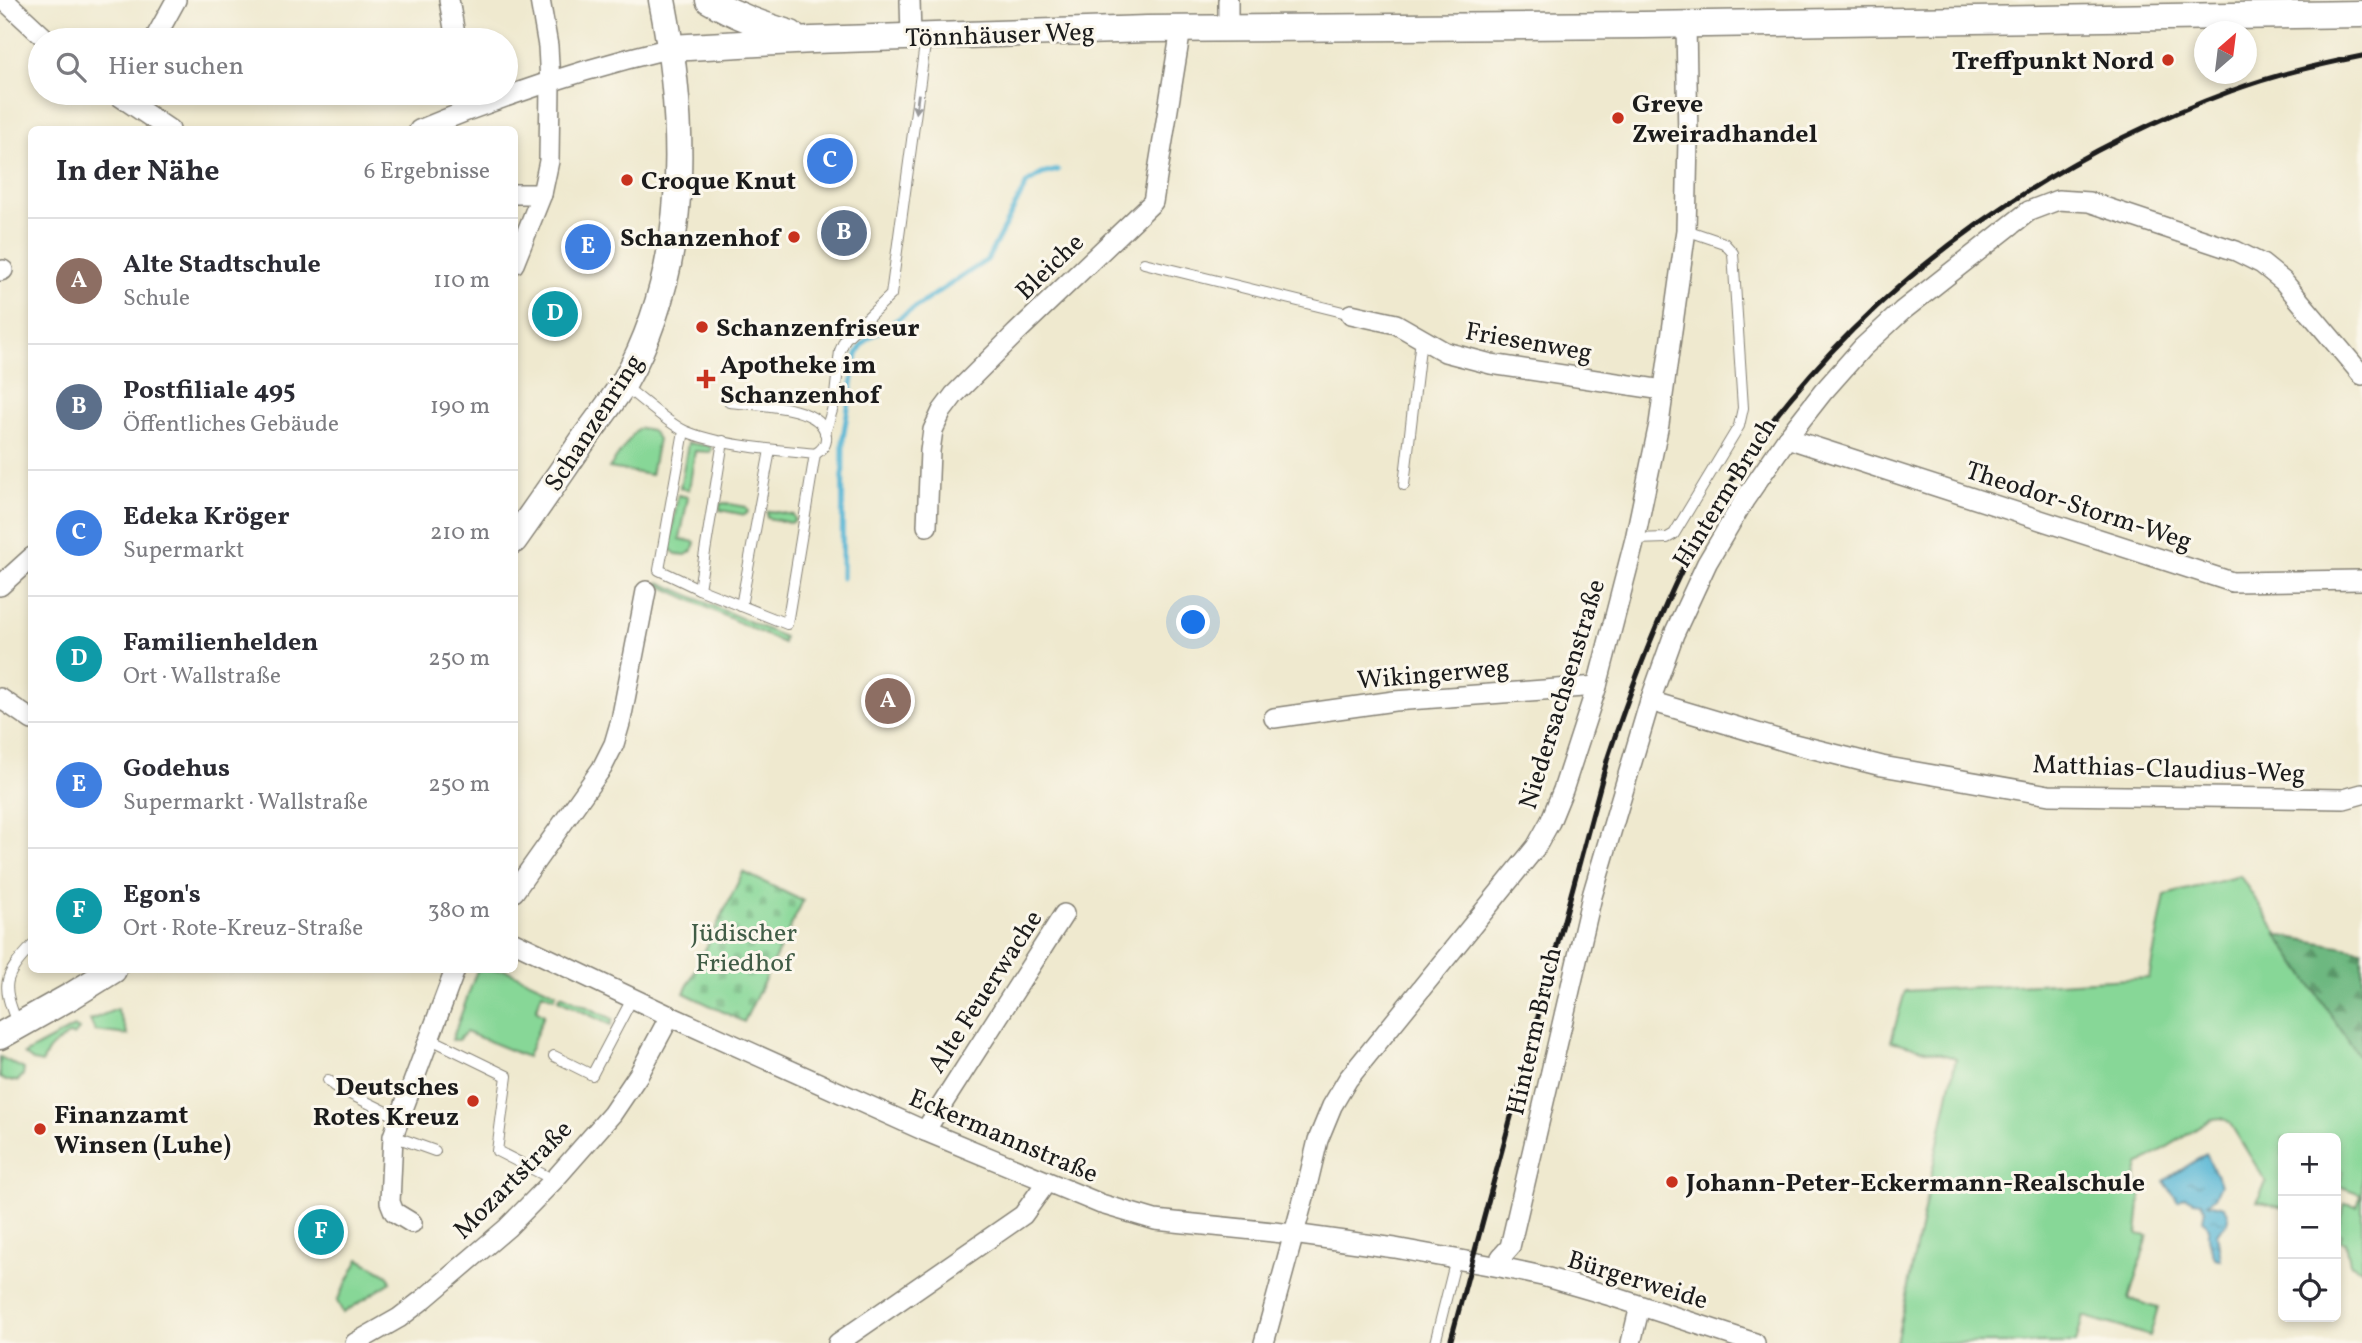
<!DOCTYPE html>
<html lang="de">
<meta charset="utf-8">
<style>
:root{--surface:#fff;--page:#f7f7f7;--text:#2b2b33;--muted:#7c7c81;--line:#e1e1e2;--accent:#c8321e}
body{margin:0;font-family:Vollkorn,serif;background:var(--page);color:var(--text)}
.controls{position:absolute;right:21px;bottom:21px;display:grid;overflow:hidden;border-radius:10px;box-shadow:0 4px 10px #0003}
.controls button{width:63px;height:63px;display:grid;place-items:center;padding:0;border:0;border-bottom:2px solid var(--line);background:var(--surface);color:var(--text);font:35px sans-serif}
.compass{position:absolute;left:2194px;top:21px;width:63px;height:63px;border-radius:50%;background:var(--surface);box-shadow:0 4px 10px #0003;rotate:28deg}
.you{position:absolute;left:1194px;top:623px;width:24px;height:24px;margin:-18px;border:5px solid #fff;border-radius:50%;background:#1a73e8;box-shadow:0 0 0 10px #1a73e833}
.badge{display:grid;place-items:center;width:46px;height:46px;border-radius:50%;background:var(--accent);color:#fff;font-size:23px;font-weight:700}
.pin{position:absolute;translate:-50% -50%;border:4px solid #fff;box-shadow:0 2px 7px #0006}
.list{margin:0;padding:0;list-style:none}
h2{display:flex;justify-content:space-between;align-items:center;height:91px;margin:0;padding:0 28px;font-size:30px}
h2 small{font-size:23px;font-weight:400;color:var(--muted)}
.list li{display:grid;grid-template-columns:46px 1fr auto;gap:21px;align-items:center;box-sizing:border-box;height:126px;padding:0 28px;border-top:2px solid var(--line)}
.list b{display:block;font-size:26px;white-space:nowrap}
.list p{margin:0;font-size:23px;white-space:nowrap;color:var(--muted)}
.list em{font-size:23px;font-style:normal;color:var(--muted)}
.icon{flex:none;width:38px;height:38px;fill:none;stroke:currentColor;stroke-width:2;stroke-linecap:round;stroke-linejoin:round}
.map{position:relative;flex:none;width:2362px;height:1343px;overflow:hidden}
.search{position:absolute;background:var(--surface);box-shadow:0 4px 10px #0003;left:28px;top:28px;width:490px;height:77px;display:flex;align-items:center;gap:18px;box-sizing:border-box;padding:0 24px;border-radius:38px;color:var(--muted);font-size:26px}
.panel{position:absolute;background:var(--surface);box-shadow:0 4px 10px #0003;left:28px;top:126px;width:490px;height:847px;border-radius:10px}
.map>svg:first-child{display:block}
.grass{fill:#87d797;stroke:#527a5a;stroke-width:2}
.forest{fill:url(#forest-firs);stroke:#446a4e;stroke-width:2}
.cemetery{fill:url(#cemetery-stones);stroke:#527a5a;stroke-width:2}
.water{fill:url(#water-ripples);stroke:#386878;stroke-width:2}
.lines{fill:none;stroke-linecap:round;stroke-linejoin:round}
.stream{stroke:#55b5d4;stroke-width:5}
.lane-casing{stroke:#868276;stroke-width:12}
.street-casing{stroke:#868276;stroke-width:22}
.secondary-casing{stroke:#868276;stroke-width:29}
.lane{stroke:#fff;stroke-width:10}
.street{stroke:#fff;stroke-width:19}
.secondary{stroke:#fff;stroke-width:26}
.rail{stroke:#1c1c1c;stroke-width:5}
.oneway{fill:#999}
.poi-dot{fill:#c8321e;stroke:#fbf7ec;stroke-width:2.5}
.labels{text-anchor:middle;stroke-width:6;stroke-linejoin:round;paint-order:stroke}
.street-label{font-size:26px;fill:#1c1c1c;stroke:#fbf7ec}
.poi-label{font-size:26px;font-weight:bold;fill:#1c1c1c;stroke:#fbf7ec;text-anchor:start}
.park-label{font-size:26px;fill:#415d47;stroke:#fbf7ec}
</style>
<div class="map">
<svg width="2362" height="1343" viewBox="0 0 2362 1343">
<defs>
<pattern id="forest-firs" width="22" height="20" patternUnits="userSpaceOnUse" patternTransform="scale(1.75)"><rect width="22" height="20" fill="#6db880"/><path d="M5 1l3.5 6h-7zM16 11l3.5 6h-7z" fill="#599568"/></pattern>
<pattern id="cemetery-stones" width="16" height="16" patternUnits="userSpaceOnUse" patternTransform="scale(1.75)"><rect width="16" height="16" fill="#87d797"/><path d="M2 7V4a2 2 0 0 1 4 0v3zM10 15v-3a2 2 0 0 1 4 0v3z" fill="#74b882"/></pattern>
<pattern id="water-ripples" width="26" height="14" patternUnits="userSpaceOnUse" patternTransform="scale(1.75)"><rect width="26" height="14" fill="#55b5d4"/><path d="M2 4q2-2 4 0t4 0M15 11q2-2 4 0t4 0" fill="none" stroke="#4692ab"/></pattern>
</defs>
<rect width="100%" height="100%" fill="#fbf7ec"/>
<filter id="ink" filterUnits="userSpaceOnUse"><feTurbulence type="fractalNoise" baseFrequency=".0143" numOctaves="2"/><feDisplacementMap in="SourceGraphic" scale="14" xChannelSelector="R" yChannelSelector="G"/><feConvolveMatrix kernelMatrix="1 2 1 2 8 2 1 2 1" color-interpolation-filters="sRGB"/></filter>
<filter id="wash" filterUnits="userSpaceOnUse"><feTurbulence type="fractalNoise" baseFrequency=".00686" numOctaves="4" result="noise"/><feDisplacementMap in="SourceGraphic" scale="28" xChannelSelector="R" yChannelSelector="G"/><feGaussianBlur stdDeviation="1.57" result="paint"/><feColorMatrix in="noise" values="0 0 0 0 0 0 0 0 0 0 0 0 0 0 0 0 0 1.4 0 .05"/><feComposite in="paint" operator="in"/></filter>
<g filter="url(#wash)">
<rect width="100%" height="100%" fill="#efe9cf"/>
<g class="grass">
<polygon points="641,428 651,430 658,439 651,475 609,468 636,430"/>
<polygon points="688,443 709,446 712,449 710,452 695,451 689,490 680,488"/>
<polygon points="678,495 688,497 680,539 695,542 693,550 686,555 676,554 669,548"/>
<polygon points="724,503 746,507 748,512 745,515 720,510 720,504"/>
<polygon points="771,511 793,515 795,520 791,523 767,518 767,512"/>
<polygon points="659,582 784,637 783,643 658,585"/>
<polygon points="2240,876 2362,1061 2362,1270 2350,1264 2346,1242 2340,1241 2341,1234 2336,1232 2345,1203 2357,1206 2361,1194 2339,1186 2343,1171 2336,1168 2336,1138 2283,1138 2283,1208 2257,1201 2266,1182 2229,1122 2222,1118 2212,1119 2139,1165 2136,1178 2141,1193 2137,1234 2148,1236 2129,1299 2158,1308 2150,1336 2083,1316 2076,1343 1896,1343 1956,1058 1891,1041 1905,991 2149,978 2165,895"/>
<polygon points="477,970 506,970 556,993 554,998 542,993 536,1010 544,1015 527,1057 466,1032 458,1040 452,1040"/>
<polygon points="561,995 613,1019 611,1025 558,1000"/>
<polygon points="117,1009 128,1035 95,1031 90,1020"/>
<path d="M74,1027L79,1030L74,1036L70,1034C63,1039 51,1045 47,1053C45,1057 44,1060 42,1063L33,1061L24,1054Z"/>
<polygon points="0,1057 24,1069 23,1075 18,1081 6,1081 0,1078"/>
<polygon points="359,1259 388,1275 391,1282 343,1313 337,1301"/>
</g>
<polygon class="forest" points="2277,935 2362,950 2362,1061"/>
<polygon class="cemetery" points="743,872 803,901 744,1022 684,993"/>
<path class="water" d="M2206,1154L2221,1184L2215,1197L2208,1203L2224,1207C2236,1222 2224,1224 2217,1233L2221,1260L2215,1258C2212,1249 2205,1237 2209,1228L2203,1220L2205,1208L2202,1202L2193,1201L2185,1197L2178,1201L2164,1181Z"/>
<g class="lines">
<polyline class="stream" points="842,578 843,438 857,354 862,345 869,338 987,260 1027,183 1042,174 1058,170"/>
</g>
</g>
<g filter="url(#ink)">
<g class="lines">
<g class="lane-casing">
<g id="lane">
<polyline points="1144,263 1351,314"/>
<path d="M623,385C639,397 669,424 685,431C720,446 778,450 815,454L787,624L699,589L659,570L684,431"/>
<path d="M729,402C753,405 823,404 826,436C827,445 822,450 815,454"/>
<polyline points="825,433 834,404 840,351 845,339 891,295 926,37"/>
<polyline points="1404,485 1421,339"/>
<polyline points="1635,539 1667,538 1674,534 1739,426 1743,408 1733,253 1724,243 1686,230"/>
<polyline points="699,589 723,441"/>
<polyline points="741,606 770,450"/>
<path d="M17,1023C2,984 2,978 32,946"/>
<polyline points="429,1038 507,1076 497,1151 554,1180"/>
<polyline points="554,1056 592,1075 632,999"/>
<polyline points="328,1080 334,1086 399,1118"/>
<polyline points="393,1136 435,1151"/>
<polyline points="1435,1343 1456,1259"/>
</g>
</g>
<g class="street-casing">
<g id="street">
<polyline points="4,0 47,40"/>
<polyline points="449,0 456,40"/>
<polyline points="910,0 911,37"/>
<polyline points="1228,28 1228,0"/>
<polyline points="154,40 176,0"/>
<polyline points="115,93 170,130"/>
<path d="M419,130C501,96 586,68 671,48"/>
<polyline points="514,194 542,194"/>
<polyline points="514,264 542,194 549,161 550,83 548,46 540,0"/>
<polyline points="0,271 3,270"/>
<polyline points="1351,314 1396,324 1445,352 1491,364 1663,390"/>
<polyline points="1787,438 2232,582 2362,580"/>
<polyline points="927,526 930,451 933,430 942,411 954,395 1016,333 1153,202 1181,29"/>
<polyline points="0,586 32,557"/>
<polyline points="0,698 32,720"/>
<polyline points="1650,701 1794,744 1882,766 2049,795 2344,799 2362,794"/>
<polyline points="1274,718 1394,701 1597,686"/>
<polyline points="514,892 602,768 614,744 621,720 646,591"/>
<polyline points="514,942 670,1016 925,1131 1101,1204 1155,1220 1293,1234 1395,1248 1505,1268 1542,1276 1614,1297 1755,1343"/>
<polyline points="925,1131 1064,914"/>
<polyline points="412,1223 394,1212 390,1202 393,1136 455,970"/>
<polyline points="1505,1268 1501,1257 1510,1247 1592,896 1650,701 1674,634 1707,563 1745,499 1787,438 1823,392 1862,348 1902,311 2029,211 2058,200 2089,202 2236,251 2262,264 2283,281 2362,375"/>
<polyline points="355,1343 399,1318 425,1298 507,1228 554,1180 612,1114 639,1074 670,1016"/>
<polyline points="838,1343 1023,1215 1046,1183"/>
<polyline points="1264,1343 1307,1186 1318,1140 1332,1106 1348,1079 1536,847 1550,822 1563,790 1597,686 1635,539 1659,424 1686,230 1688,139 1686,24"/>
<polyline points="1631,1343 1640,1306"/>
</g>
</g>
<g class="secondary-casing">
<g id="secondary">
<path d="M709,0C736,16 762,25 791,34"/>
<polyline points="671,48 813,40 1147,29 1643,25 2362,14"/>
<path d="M514,540C538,506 561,473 584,439C597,421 612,402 624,383C690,266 687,128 662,0"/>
<polyline points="0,1036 73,995 113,970"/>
</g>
</g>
<use href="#lane" class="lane"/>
<use href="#street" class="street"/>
<use href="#secondary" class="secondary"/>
<path class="rail" d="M1450,1343L1608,757C1647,640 1694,525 1769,425C1887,271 2050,158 2231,91C2273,75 2318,65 2362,56"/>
</g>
<defs><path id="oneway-solid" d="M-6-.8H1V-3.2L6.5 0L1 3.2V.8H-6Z" transform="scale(1.75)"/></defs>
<use class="oneway" href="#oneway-solid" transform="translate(917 104) rotate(98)"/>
</g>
<g class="poi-dot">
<circle cx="2168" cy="60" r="7"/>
<circle cx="1618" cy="118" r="7"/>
<circle cx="627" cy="180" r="7"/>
<circle cx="794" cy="237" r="7"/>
<circle cx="702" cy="327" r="7"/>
<path d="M702.5 368.5h7v7h7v7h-7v7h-7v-7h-7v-7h7z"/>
<circle cx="473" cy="1101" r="7"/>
<circle cx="40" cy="1129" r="7"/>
<circle cx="1672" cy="1182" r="7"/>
</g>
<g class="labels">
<g class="street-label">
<text transform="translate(1000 34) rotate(-2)" y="9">Tönnhäuser Weg</text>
<text transform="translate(1049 266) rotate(-44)" y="9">Bleiche</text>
<text transform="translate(1529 341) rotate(10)" y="9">Friesenweg</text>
<text transform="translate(593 422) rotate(-57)" y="9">Schanzenring</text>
<text transform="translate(1724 492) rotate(-58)" y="9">Hinterm Bruch</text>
<text transform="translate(2079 505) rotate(18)" y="9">Theodor-Storm-Weg</text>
<text transform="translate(1433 673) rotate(-5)" y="9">Wikingerweg</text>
<text transform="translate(1561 694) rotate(-73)" y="9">Niedersachsenstraße</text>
<text transform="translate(2169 768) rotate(2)" y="9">Matthias-Claudius-Weg</text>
<text transform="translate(984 991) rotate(-57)" y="9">Alte Feuerwache</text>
<text transform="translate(1533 1031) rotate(-77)" y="9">Hinterm Bruch</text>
<text transform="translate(1004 1135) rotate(23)" y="9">Eckermannstraße</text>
<text transform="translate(512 1179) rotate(-45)" y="9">Mozartstraße</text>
<text transform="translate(1638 1279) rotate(17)" y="9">Bürgerweide</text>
</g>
<g class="poi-label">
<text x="2154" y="69" text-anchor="end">Treffpunkt Nord</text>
<text x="1632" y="112">Greve<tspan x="1632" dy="30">Zweiradhandel</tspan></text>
<text x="641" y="189">Croque Knut</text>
<text x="780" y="246" text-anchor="end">Schanzenhof</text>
<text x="716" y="336">Schanzenfriseur</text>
<text x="720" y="373">Apotheke im<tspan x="720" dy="30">Schanzenhof</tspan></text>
<text x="459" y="1095" text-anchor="end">Deutsches<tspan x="459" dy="30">Rotes Kreuz</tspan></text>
<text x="54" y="1123">Finanzamt<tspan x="54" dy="30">Winsen (Luhe)</tspan></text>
<text x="1686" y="1191">Johann-Peter-Eckermann-Realschule</text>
</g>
<g class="park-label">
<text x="744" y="941">Jüdischer<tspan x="744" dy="30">Friedhof</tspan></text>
</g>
</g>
</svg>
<div class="controls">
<button>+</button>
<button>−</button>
<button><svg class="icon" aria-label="locate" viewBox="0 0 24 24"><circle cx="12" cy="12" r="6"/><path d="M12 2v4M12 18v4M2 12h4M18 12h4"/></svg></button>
</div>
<svg class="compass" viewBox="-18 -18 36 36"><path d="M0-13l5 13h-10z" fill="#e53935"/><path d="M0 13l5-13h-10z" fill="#7c7c81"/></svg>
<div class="you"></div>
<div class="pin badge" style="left:888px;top:701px;background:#8d6e63">A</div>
<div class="pin badge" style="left:844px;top:233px;background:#5c6f8a">B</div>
<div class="pin badge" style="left:830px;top:161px;background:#3f7fe0">C</div>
<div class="pin badge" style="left:555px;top:314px;background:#0f9aa8">D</div>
<div class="pin badge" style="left:588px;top:247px;background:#3f7fe0">E</div>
<div class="pin badge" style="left:321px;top:1232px;background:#0f9aa8">F</div>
<div class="search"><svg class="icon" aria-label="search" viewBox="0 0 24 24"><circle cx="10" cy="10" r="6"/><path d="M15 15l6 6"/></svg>Hier suchen</div>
<section class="panel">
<h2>In der Nähe<small>6 Ergebnisse</small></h2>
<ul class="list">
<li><span class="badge" style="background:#8d6e63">A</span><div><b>Alte Stadtschule</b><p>Schule</p></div><em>110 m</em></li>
<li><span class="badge" style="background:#5c6f8a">B</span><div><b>Postfiliale 495</b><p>Öffentliches Gebäude</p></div><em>190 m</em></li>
<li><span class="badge" style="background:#3f7fe0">C</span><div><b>Edeka Kröger</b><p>Supermarkt</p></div><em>210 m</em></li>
<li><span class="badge" style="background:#0f9aa8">D</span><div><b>Familienhelden</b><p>Ort · Wallstraße</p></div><em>250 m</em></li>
<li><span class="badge" style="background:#3f7fe0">E</span><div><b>Godehus</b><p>Supermarkt · Wallstraße</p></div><em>250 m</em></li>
<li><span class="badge" style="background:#0f9aa8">F</span><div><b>Egon's</b><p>Ort · Rote-Kreuz-Straße</p></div><em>380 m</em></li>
</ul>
</section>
</div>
